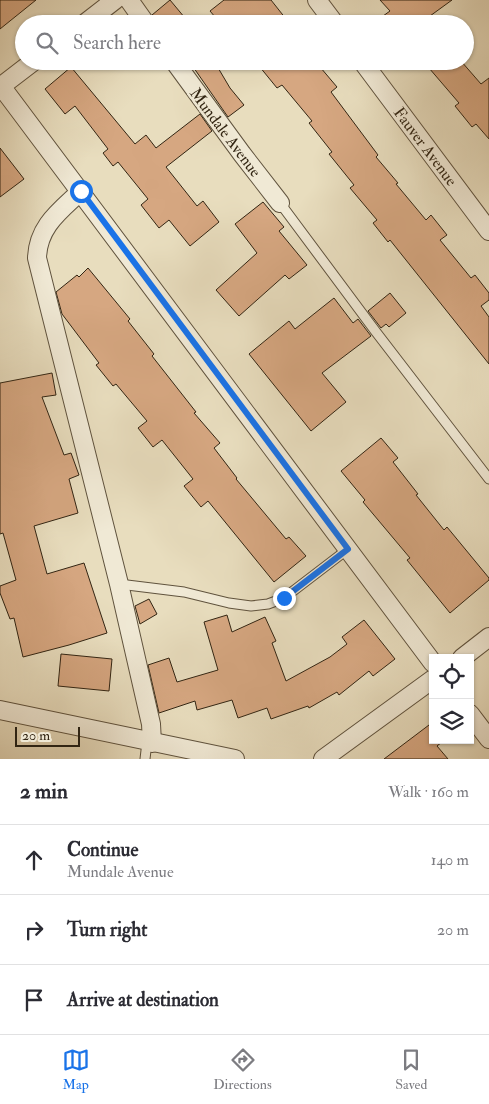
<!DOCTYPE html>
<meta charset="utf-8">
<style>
:root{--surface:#fff;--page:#f2f2f3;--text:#2b2b33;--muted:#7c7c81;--line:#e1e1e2;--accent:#1a73e8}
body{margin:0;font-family:"IM FELL Double Pica",serif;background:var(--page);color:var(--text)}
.controls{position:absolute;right:15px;bottom:15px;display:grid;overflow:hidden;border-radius:0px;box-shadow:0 1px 4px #0004}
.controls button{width:45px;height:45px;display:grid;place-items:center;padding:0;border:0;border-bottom:1px solid var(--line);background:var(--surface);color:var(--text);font:25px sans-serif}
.scale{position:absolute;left:15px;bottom:12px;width:65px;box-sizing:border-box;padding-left:5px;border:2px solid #322513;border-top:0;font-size:14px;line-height:18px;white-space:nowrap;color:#322513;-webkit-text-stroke:4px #f0e9d5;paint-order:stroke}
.stop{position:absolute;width:15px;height:15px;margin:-11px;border:4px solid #1a73e8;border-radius:50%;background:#fff}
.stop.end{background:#1a73e8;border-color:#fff;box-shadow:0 1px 5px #0008}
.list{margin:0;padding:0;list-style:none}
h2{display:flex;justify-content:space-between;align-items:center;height:65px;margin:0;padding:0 20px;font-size:21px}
h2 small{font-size:16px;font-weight:400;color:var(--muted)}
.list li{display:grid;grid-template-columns:32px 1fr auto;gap:15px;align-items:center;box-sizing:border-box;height:70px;padding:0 20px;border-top:1px solid var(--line)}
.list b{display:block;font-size:19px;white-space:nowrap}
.list p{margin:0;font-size:16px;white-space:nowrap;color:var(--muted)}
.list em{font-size:16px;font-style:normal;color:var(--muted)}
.icon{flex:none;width:28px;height:28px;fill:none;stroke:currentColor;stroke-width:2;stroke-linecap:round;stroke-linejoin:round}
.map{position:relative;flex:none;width:489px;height:759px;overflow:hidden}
.search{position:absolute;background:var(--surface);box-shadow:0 1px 4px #0004;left:15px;right:15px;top:15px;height:55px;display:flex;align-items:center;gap:12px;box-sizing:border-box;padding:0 18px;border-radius:28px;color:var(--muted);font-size:19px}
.sheet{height:275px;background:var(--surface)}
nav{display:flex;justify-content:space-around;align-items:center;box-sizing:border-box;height:70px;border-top:1px solid var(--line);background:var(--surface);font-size:14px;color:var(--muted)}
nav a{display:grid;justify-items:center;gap:2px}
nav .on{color:var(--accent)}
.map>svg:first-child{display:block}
.building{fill:#d6a781;stroke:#322513}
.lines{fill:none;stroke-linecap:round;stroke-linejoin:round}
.service-casing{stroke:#60533e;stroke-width:11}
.minor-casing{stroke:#60533e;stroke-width:20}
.service{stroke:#f0e9d5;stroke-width:9}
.minor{stroke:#f0e9d5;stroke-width:18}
.route{stroke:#1a73e8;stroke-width:6}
.labels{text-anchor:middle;stroke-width:5;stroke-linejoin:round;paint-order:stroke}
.street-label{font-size:16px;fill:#322513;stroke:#f0e9d5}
</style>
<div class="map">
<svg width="489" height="759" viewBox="0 0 489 759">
<rect width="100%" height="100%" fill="#e8ddbe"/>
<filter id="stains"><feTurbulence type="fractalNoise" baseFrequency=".004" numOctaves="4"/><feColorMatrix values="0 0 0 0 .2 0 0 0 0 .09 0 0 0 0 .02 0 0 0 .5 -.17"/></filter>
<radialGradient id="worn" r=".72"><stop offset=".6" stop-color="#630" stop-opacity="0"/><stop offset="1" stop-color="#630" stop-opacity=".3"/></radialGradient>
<g class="building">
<polygon points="0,0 36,0 0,29"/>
<polygon points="170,0 190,24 157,24 152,15"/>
<polygon points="224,0 271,0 290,24 221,24 210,11"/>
<polygon points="380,0 452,0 419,24 372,24 390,11"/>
<polygon points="189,61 214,61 230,88 244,105 228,117"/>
<polygon points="255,61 315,61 337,87 331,92 378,155 376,157 398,183 396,184 426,220 431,215 447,235 440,240 471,278 475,275 489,293 489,300 481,306 489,317 489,364 390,240 388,242 373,223 377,220 350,188 354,185 329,154 332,152 309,123 312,121 282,85 277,88"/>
<polygon points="423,61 461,61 481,84 489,78 489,139 476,124 472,127 455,106 459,103"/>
<polygon points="71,67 135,144 146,135 156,148 200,114 212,131 166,167 197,206 203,201 219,222 190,246 169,220 159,228 141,205 148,199 118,162 113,166 103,153 108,149 75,106 65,114 45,89"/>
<polygon points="0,148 24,179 0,197"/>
<polygon points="263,202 284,227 279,231 307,265 289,279 285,275 239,316 216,290 257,253 235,224"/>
<polygon points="88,268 130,319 128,321 154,354 152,356 196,412 194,413 220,443 214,448 237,478 236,479 286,539 289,537 306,556 274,582 208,501 201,507 184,486 193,479 162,440 153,447 138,428 147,421 116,384 113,386 96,365 99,363 62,314 56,292 77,275 79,277"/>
<polygon points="390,293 406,313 389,327 386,324 381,328 368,311"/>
<polygon points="334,298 353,323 358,319 371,336 322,373 346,402 311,431 249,354 289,321 295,329"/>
<polygon points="52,373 56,395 42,397 64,455 71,453 79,475 69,479 78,513 34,526 47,574 84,563 107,633 69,645 23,657 14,618 10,619 0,593 0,586 16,580 3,533 0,534 0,383"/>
<polygon points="381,438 398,458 393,462 418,494 416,495 444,530 447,527 489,578 489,580 450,613 407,560 410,558 363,502 365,500 341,471"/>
<polygon points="149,599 157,614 140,624 135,606"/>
<polygon points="227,615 232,632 265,617 276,641 272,643 286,681 330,657 347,644 342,637 364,620 395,659 373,676 369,671 339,695 337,692 309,708 308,706 271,719 267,708 238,718 232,700 197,710 195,701 159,713 148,665 169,658 177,682 218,670 204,622"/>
<polygon points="61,654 112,659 109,691 58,686"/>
<polygon points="429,725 433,730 433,740 440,740 442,742 437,746 448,759 384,759"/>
</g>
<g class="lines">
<g class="service-casing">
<g id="service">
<polyline points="280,203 376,332 489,479"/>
<polyline points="119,584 184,592 229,603 251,606 268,604 284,598 348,549"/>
<polyline points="145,759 147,742"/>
</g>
</g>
<g class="minor-casing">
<g id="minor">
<polyline points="129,0 146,24"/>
<polyline points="317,0 335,24"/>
<polyline points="84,24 115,0"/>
<polyline points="174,61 242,154 280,203"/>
<polyline points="362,61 489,231"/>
<polyline points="1,86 433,663"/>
<polyline points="0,87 34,61"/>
<path d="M81,191C60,211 38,226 37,258L119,584L151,724L152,743"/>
<polyline points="462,658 489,637"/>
<polyline points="0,710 235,759"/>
<polyline points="470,714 489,739"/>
<polyline points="323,759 433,679"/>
</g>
</g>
<use href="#service" class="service"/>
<use href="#minor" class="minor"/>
</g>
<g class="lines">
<polyline class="route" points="81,191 348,549 284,598"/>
</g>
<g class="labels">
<g class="street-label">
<text transform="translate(226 132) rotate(53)" y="6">Mundale Avenue</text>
<text transform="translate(426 146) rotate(53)" y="6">Fauver Avenue</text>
</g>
</g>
<rect width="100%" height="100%" filter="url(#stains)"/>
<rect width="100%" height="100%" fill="url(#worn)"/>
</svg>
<div class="controls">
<button><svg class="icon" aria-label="locate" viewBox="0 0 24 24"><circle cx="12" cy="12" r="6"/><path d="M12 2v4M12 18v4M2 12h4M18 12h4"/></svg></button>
<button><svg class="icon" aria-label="layers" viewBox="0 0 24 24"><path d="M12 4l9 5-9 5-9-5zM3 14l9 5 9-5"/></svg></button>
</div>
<div class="scale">20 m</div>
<div class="stop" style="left:81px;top:191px"></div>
<div class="stop end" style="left:284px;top:598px"></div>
<div class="search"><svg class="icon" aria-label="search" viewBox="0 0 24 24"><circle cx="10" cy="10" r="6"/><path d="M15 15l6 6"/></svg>Search here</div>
</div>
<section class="sheet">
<h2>2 min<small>Walk · 160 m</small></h2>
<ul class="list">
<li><svg class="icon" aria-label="ahead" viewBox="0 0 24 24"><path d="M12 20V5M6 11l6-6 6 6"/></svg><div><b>Continue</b><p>Mundale Avenue</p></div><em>140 m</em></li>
<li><svg class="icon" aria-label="right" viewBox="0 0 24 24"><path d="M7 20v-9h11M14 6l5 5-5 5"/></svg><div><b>Turn right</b></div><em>20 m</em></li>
<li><svg class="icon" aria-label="arrive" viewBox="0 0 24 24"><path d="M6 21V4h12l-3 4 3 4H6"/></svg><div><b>Arrive at destination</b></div></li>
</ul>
</section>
<nav>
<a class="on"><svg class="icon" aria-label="map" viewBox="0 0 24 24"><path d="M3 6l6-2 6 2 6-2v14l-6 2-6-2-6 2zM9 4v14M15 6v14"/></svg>Map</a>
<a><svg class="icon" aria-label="directions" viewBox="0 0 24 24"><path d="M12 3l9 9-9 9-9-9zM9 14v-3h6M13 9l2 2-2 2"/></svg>Directions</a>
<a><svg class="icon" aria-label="saved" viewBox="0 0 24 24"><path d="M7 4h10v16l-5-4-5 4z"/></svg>Saved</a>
</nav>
